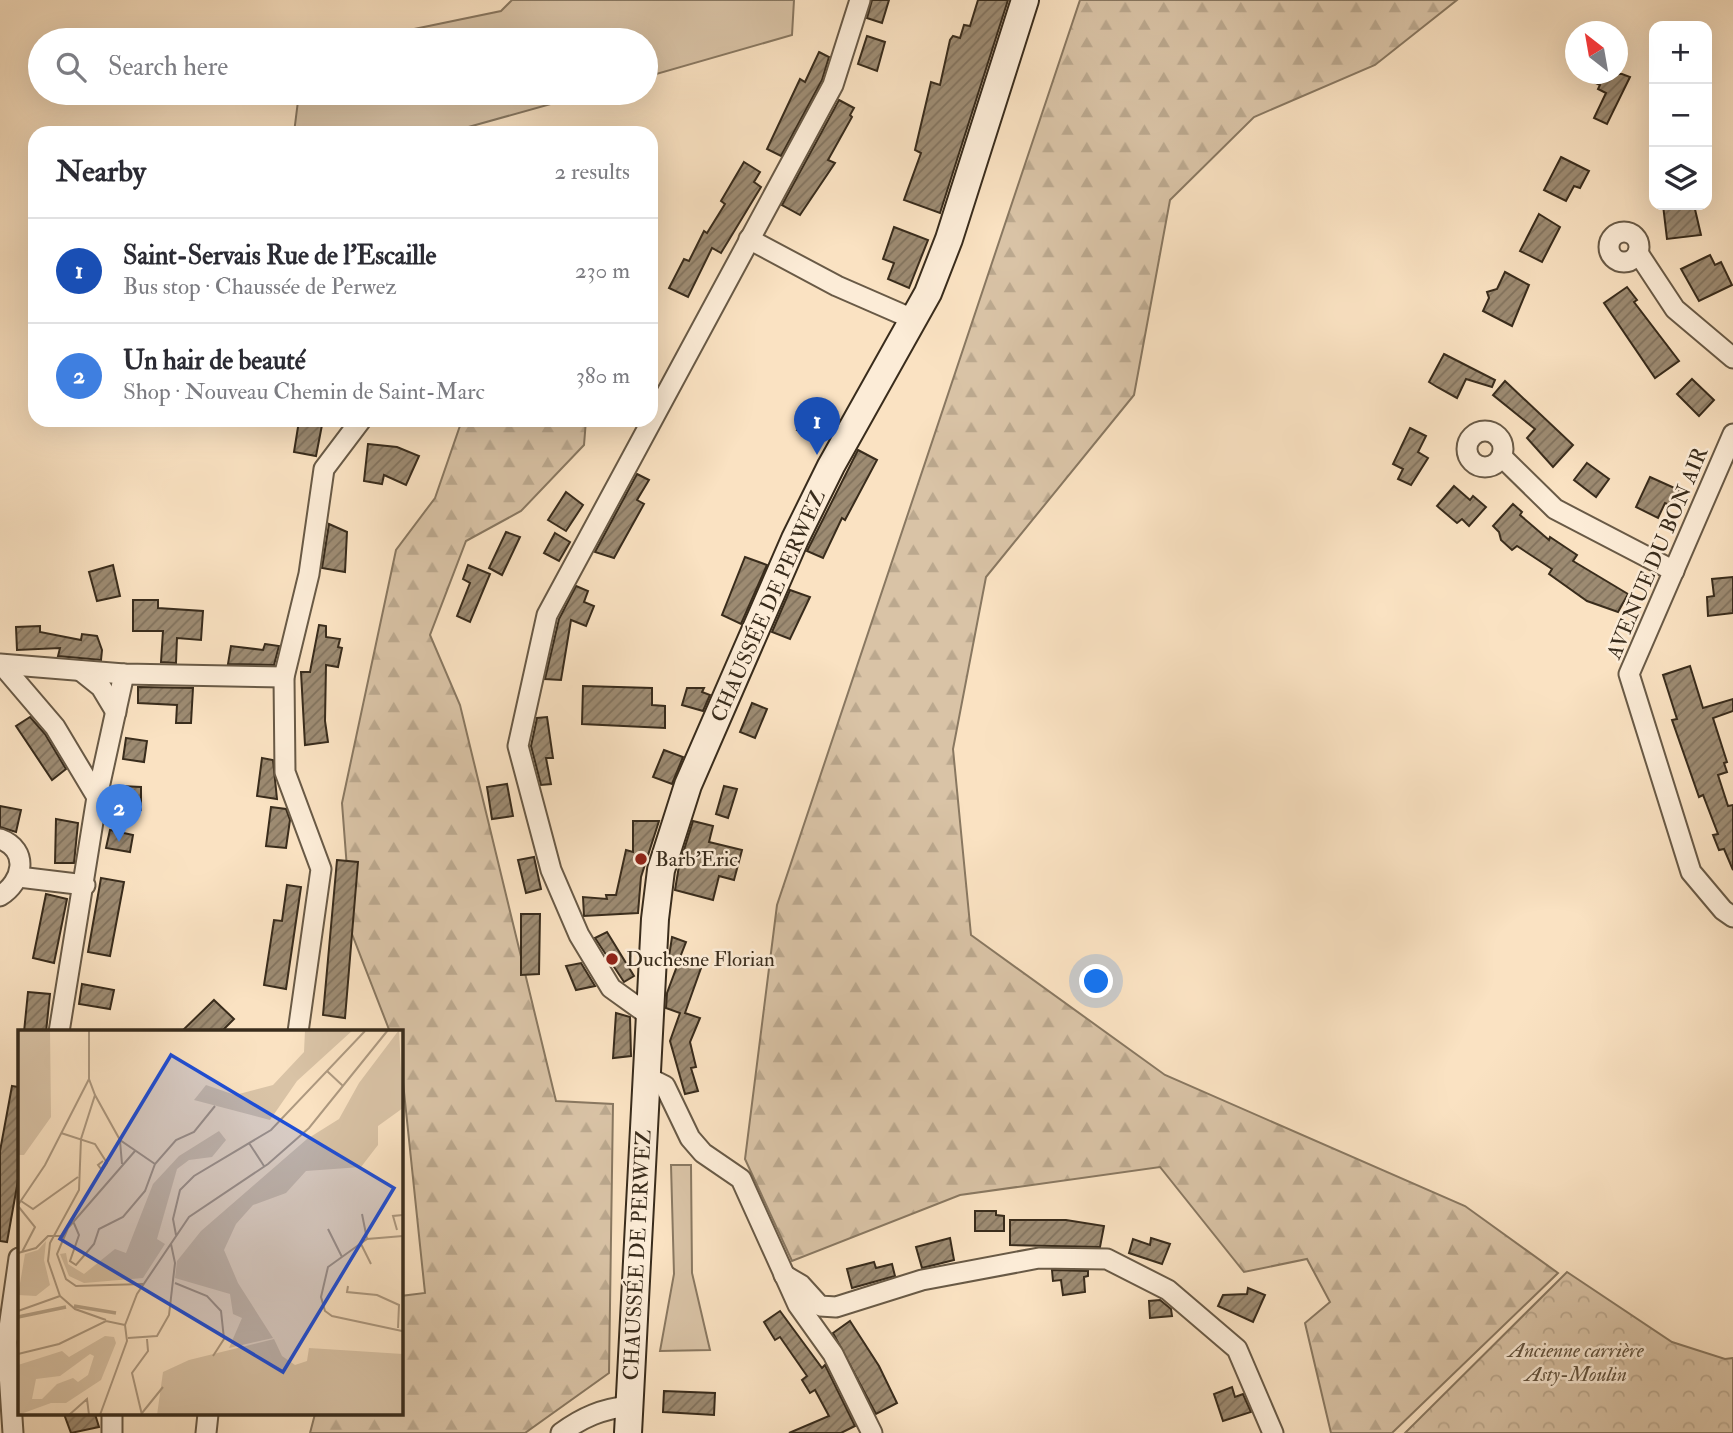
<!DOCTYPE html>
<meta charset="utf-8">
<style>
:root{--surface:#fff;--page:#f2f2f3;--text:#2b2b33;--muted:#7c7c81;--line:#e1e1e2;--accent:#8f2418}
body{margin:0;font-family:"IM FELL Double Pica",serif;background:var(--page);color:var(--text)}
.controls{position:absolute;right:21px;top:21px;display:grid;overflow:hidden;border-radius:14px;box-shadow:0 7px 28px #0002}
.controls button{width:63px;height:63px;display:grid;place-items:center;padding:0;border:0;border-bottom:2px solid var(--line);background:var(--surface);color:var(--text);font:35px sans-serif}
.compass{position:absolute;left:1565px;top:21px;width:63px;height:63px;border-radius:50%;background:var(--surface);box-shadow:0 7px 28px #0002;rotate:329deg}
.you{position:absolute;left:1097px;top:982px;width:24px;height:24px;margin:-18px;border:5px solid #fff;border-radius:50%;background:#1a73e8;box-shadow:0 0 0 10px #1a73e833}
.badge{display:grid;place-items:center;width:46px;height:46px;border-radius:50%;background:var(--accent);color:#fff;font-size:23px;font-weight:700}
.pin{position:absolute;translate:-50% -58px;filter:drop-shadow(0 2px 4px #0008)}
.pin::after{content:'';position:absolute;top:37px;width:24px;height:21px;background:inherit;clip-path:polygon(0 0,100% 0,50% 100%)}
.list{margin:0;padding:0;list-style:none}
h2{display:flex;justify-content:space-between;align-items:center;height:91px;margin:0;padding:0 28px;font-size:30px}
h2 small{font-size:23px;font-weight:400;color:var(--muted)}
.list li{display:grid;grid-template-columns:46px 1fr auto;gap:21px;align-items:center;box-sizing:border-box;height:105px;padding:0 28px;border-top:2px solid var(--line)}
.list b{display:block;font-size:26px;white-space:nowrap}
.list p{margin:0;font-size:23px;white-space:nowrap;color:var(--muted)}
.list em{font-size:23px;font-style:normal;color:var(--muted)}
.icon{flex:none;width:38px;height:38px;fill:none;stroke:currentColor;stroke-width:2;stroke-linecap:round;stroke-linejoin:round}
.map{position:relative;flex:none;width:1733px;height:1433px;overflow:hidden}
.search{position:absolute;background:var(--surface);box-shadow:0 7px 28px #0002;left:28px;top:28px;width:630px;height:77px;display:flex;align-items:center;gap:18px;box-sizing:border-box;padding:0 24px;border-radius:38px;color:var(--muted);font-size:26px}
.panel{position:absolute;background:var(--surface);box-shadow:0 7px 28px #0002;left:28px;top:126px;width:630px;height:301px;border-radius:21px}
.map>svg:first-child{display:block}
.grass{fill:#d9c3a6;stroke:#897861;stroke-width:2}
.forest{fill:url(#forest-firs);stroke:#897861;stroke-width:2}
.park{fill:url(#park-crowns);stroke:#897861;stroke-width:2}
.building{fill:url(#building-hatch);stroke:#392c1c;stroke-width:2}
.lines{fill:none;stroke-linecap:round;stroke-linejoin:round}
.street-casing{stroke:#695a46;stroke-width:23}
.secondary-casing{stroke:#392c1c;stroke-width:30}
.street{stroke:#fcecd7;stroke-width:19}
.secondary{stroke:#fcecd7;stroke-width:26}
.poi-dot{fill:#8f2418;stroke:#fcecd7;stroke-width:2.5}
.labels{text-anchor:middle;stroke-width:5;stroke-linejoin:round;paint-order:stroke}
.street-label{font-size:21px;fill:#392c1c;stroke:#fcecd7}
.poi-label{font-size:21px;fill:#392c1c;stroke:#fcecd7;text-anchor:start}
.park-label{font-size:21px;font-style:italic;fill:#61523e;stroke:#fcecd7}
.inset-river{fill:none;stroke:#b8a48a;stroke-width:3.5}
.inset-road{fill:none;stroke:#ad9980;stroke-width:2}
.view{fill:#1d4ed8;fill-opacity:0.15;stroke:#1d4ed8;stroke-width:3.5}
.inset-edge{fill:none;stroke:#392c1c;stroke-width:3.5}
</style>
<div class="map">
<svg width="1733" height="1433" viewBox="0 0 1733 1433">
<defs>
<pattern id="forest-firs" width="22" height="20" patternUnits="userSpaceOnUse" patternTransform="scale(1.75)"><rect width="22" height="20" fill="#d9c3a6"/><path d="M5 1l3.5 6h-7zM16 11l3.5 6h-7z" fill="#bba88e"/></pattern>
<pattern id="park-crowns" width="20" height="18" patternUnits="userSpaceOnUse" patternTransform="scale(1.75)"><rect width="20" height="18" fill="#d9c3a6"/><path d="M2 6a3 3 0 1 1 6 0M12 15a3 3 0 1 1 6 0" fill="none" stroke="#bba88e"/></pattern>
<pattern id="building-hatch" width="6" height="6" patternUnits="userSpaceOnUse" patternTransform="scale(1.75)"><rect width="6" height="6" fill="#9d8b72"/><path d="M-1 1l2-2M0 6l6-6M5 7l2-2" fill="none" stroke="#81725d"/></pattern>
</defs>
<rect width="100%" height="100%" fill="#fae2c2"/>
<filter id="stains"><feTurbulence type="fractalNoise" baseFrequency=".00286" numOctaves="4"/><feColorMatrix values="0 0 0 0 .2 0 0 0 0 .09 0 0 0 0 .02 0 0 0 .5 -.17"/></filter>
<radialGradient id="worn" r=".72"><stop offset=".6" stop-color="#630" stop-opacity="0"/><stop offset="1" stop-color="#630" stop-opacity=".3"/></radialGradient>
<g class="grass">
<polygon points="512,0 794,0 792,35 646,77 646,40 361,40 501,11"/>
<polygon points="299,93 590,93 447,133 294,133"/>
<polygon points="671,1165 691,1165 692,1273 710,1350 660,1351 674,1274"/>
</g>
<g class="forest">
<polygon points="1080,0 1457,0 1375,65 1254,117 1170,200 1134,395 986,577 953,749 971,935 1165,1075 1465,1206 1558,1273 1392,1433 1331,1433 1305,1323 1330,1302 1307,1259 1244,1272 1160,1167 960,1195 792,1261 745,1159 777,905"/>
<polygon points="462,420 586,420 584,445 521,511 466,541 430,635 460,705 556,1101 613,1104 609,1373 525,1433 310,1433 315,1414 401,1414 401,1296 425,1293 401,1063 401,1032 390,1032 352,934 342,803 396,550 435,498"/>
</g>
<polygon class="park" points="1567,1272 1672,1342 1725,1359 1733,1358 1733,1433 1405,1433"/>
<g class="building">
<polygon points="872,0 889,0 882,23 867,18"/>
<polygon points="978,0 1008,0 940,213 904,200 921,153 915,150 931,82 940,85 950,40 953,36 960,38 964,25 970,26"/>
<polygon points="867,36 885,42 877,71 858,64"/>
<polygon points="819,52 829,57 822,80 781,156 767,149 800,79 805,82"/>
<polygon points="1577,74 1622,74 1630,77 1607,124 1594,118 1606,93 1598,89 1600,85"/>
<polygon points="839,100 854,108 850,115 852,117 828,160 835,163 800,215 782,205"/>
<polygon points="1561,157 1589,171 1580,188 1574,186 1566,201 1544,190"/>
<polygon points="744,162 760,172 754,182 761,187 721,253 712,248 688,297 669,288 684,259 689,261 704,231 707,233 725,204 721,201"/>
<polygon points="1663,205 1694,205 1701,235 1667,239"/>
<polygon points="1539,214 1560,227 1542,262 1520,251"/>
<polygon points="894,227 928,240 909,288 888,279 894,263 883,259"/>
<polygon points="1710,255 1715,265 1721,262 1732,285 1699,301 1681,269"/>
<polygon points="1505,272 1529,285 1512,326 1483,311 1489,298 1487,292 1497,289"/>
<polygon points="1627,287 1637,300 1634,302 1679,361 1655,378 1604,303"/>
<polygon points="1444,354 1495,380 1492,387 1466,379 1457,398 1437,387 1429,382"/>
<polygon points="1692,379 1714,400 1699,416 1677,394"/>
<polygon points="1505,381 1573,445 1553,467 1527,438 1535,429 1493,395"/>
<polygon points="806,412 828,423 820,442 797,430"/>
<polygon points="299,421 322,425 316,456 294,452"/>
<polygon points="1410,428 1426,436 1418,452 1428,458 1411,485 1398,479 1403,469 1393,464"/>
<polygon points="368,444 397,447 419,456 406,485 384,475 382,484 364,481"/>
<polygon points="858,450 877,460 845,520 842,518 823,558 807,551"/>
<polygon points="1587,463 1609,479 1596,497 1574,480"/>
<polygon points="637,474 649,480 637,500 644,504 614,558 595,552"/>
<polygon points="1650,477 1679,490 1672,506 1665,503 1658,518 1636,507"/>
<polygon points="1454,486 1470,500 1473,496 1486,507 1469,526 1462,519 1457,523 1437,506"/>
<polygon points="566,492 583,505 566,531 548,520"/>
<polygon points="1513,504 1522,512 1520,515 1549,540 1550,537 1577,555 1573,561 1628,594 1618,612 1587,601 1549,574 1552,569 1517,546 1512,550 1501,540 1499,532 1493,526"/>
<polygon points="329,524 347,532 345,572 322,568"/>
<polygon points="506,532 520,537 502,575 489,568"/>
<polygon points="555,533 570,542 559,561 544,553"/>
<polygon points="745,557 767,565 741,624 722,615"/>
<polygon points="113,565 120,596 97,601 89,572"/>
<polygon points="468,565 490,574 470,622 457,616 470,583 463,579"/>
<polygon points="1733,577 1733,613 1708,616 1707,597 1714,596 1712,579"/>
<polygon points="576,586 588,591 584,602 594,606 586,626 571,620 561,680 545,679 559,619"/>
<polygon points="790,590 810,597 790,639 772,632"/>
<polygon points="133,600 158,600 158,608 203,611 201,640 177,638 176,663 161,662 163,631 133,631"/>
<polygon points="319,625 326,626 326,637 340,639 338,647 342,648 338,667 326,665 325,721 328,742 305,745 301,672 310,672"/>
<polygon points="40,626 40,632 81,640 82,634 97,636 102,650 101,660 58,656 60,648 17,650 16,627"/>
<polygon points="265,644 279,646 274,665 228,664 231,646 263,650"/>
<polygon points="1690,666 1703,708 1733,699 1733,711 1713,718 1727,762 1724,763 1727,772 1718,775 1728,806 1733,805 1733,870 1724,849 1719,850 1713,835 1718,834 1703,795 1699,797 1672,720 1677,719 1663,675"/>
<polygon points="583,686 652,688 652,705 665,706 665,728 582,724"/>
<polygon points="138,687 193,688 191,723 176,723 177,705 138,703"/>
<polygon points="687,688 704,688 702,692 710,695 703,711 682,705"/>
<polygon points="752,703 767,709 755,738 740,732"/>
<polygon points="30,717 45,734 66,769 52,780 16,726"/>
<polygon points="547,717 553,758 546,758 551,784 541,785 531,746 537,718"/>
<polygon points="126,738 147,741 144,762 123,759"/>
<polygon points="664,750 683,757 672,784 653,777"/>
<polygon points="262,758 273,760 277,799 257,796"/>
<polygon points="507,784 513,816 492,819 487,787"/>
<polygon points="120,786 141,787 141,810 118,808"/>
<polygon points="724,786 737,789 728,818 716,814"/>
<polygon points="0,806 21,810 16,832 0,827"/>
<polygon points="271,807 286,809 290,820 286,848 266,846"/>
<polygon points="56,819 78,823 74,863 55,863"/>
<polygon points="633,821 659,821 641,877 638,913 584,916 583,897 607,899 606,895 616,895 626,850 633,852"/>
<polygon points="693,821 713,826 709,842 742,850 734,880 719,876 713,900 675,890 679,866"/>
<polygon points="110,830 133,835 130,852 106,848"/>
<polygon points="534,857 541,889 526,893 518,860"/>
<polygon points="337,860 358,862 345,1018 323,1015"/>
<polygon points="101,878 124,882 110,956 88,952"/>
<polygon points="287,885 301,887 286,989 264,985 274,920 282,921"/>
<polygon points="46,894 67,899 54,963 33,958"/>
<polygon points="521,914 540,914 539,974 521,975"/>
<polygon points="607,932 634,976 624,982 595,938"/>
<polygon points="672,937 686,942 679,960 701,968 685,1013 700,1018 690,1042 696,1067 691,1068 698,1091 685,1094 670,1041 680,1013 666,1008 667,993 677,966 668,963"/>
<polygon points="581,963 595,986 576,990 566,966"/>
<polygon points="82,984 114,990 110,1009 79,1004"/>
<polygon points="28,992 50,994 46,1032 24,1032"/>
<polygon points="214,1000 234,1019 221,1032 181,1032"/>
<polygon points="616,1013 630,1017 631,1056 613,1058"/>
<polygon points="12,1086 19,1087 19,1175 7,1242 0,1241 0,1151"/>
<polygon points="975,1211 996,1211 996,1215 1004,1216 1004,1231 975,1231"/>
<polygon points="1010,1220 1066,1220 1104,1226 1100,1247 1010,1245"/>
<polygon points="950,1238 954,1260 922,1268 916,1247"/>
<polygon points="1151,1238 1170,1244 1162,1264 1129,1253 1133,1239 1150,1245"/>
<polygon points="874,1262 876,1268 892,1264 895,1276 852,1288 847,1269"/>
<polygon points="1052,1270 1088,1271 1088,1276 1084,1277 1085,1292 1063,1295 1061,1280 1053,1281"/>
<polygon points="1248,1288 1265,1295 1253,1322 1218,1306 1223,1295 1247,1294"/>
<polygon points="1160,1300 1171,1309 1172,1316 1150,1318 1149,1301"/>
<polygon points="780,1311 822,1368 825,1365 855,1426 841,1433 789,1433 829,1416 815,1390 810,1393 802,1380 807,1376 780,1337 775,1340 764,1322"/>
<polygon points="850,1321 879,1366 897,1403 876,1414 833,1333"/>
<polygon points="1232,1387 1235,1397 1243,1394 1251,1412 1223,1421 1214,1394"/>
<polygon points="664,1391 715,1393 714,1415 663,1412"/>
<polygon points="64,1414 95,1414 99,1427 71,1433"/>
</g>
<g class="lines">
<g class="street-casing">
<g id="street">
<circle cx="1624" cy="247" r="15"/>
<polyline points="749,239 837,286 915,320"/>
<polyline points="1638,253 1675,309 1733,358"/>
<circle cx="1485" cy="449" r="18"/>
<polyline points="1733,434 1629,674 1691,872 1723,910 1733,917"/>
<polyline points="1502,457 1555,509 1674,571"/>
<polyline points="0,664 124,674 284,677"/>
<polyline points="2,665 55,727 97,797"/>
<polyline points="81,671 101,687 116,712"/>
<path d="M0,839C30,850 23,882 0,896"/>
<polyline points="19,877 85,885"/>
<polyline points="650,1016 611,988 579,935 551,870 518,746 547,615 833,85 860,0"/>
<polyline points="59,1032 97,797 124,674"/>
<polyline points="298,1032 321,869 285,772 284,677 309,574 324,469 361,420"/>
<polyline points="647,1077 665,1086 690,1138 703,1153 741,1179 798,1305 833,1354 872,1433"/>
<polyline points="784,1275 801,1285 820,1306 836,1307 922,1280 1039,1258 1107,1259 1168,1290 1237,1349 1273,1433"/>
<polyline points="112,1414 112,1433"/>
<polyline points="13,1433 7,1342 19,1258"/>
<polyline points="206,1433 208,1414"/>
<path d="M561,1433C583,1417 602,1409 629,1406"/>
</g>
</g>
<g class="secondary-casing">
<polyline id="secondary" points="628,1433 655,919 661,870 688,785 795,539 831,466 928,293 949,239 1025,0"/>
</g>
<use href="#street" class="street"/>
<use href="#secondary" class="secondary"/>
</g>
<g class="poi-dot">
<circle cx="641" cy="859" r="7"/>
<circle cx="612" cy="959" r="7"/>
</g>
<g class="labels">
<g class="street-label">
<text transform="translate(1657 553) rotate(-67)" y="7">AVENUE DU BON AIR</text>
<text transform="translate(768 606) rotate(-66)" y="7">CHAUSSÉE DE PERWEZ</text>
<text transform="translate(637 1255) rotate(-87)" y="7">CHAUSSÉE DE PERWEZ</text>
</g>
<g class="poi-label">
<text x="655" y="866">Barb'Eric</text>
<text x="626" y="966">Duchesne Florian</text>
</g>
<g class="park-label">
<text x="1576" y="1357">Ancienne carrière<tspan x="1576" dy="24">Asty-Moulin</tspan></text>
</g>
</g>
<g transform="translate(18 1030)">
<rect width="385" height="385" fill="#fae2c2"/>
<path d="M287,0H335L279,51L252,90L176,70L188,55L217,65L255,55L286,22Z" fill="#d9c3a6"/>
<path d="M0,0H32L33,87L6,125H0ZM381,0L385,78L360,96V115L343,137L288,141L268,163L235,175L218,194L206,220L220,253L255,308L211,318L224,288L215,284L212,264L157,248L159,231L183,201L289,109L321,89L341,53ZM201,101L208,110L194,127L171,130L159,139L139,209L147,214L125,248L66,253L51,246L42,224L48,223L50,234L66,244L97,219L108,223L135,154L161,126ZM28,211L26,230L32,255L18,266L0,265L7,224L20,220ZM87,306L96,307L98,313L83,350L48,373H33L0,385V335L44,321L51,327ZM72,324L76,326L70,345L60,352L55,348L39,354L24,369H14L18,349L42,346Z" fill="#d9c3a6" fill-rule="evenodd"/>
<path d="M256,309L264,326L277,335L289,331L291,318L385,324V385H139L145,342L171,330Z" fill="#d9c3a6"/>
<path class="inset-river" d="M56,276L98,283M0,287L48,277"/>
<path class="inset-road" d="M71,0V49L77,65L102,110L137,134M309,41L325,56M77,65L63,109L61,160L32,213L30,231L42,266L57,279L88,290M43,103L77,114L89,133L84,140L80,135L85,131M102,111L104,134M231,113L246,136M117,121L50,198L39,224L48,249L58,256L125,254M3,171L15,179L60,147M0,175L27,135L71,49M0,176L17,197L4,222M344,184L349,209M55,191L61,205L52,231L58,235L76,214L81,199L105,187L127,161L137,134L158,110L176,102L197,76M310,199L324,227M379,200L375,186L385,185M158,205L155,189L162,160L176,146L253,100L347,1M343,214L353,234M0,223L18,218L30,206H46M157,253L189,266L203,281L206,309L195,326M330,256L329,262L359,265L381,275L380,298M0,281L42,266M107,295L119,264L171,187L250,134L291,98L370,0M384,301L314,286L307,281L303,267L310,237L349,209L385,206M110,308L139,306L151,285L157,233L153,214M0,324L41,314L88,291L107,295M124,383L145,357M51,385L69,369L71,385M82,385L109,311L107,295M124,385L114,343L130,321L129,309"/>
<path class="view" d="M153,25L376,158L265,342L42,209Z"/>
<rect width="385" height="385" class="inset-edge"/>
</g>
<rect width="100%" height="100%" filter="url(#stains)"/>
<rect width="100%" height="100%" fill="url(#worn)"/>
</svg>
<div class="controls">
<button>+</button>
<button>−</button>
<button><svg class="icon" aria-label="layers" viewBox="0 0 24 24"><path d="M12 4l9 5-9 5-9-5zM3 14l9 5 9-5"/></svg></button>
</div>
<svg class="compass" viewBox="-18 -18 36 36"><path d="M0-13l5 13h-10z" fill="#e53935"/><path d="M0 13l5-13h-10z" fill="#7c7c81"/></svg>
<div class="you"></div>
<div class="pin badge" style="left:817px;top:455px;background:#1a4fb4">1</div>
<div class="pin badge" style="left:119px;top:842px;background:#3f7fe0">2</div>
<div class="search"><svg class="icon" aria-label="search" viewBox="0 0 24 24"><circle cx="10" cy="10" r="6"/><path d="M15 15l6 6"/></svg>Search here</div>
<section class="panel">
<h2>Nearby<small>2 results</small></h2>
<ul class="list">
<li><span class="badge" style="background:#1a4fb4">1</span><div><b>Saint-Servais Rue de l'Escaille</b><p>Bus stop · Chaussée de Perwez</p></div><em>230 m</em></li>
<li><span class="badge" style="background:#3f7fe0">2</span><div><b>Un hair de beauté</b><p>Shop · Nouveau Chemin de Saint-Marc</p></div><em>380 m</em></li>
</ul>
</section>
</div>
